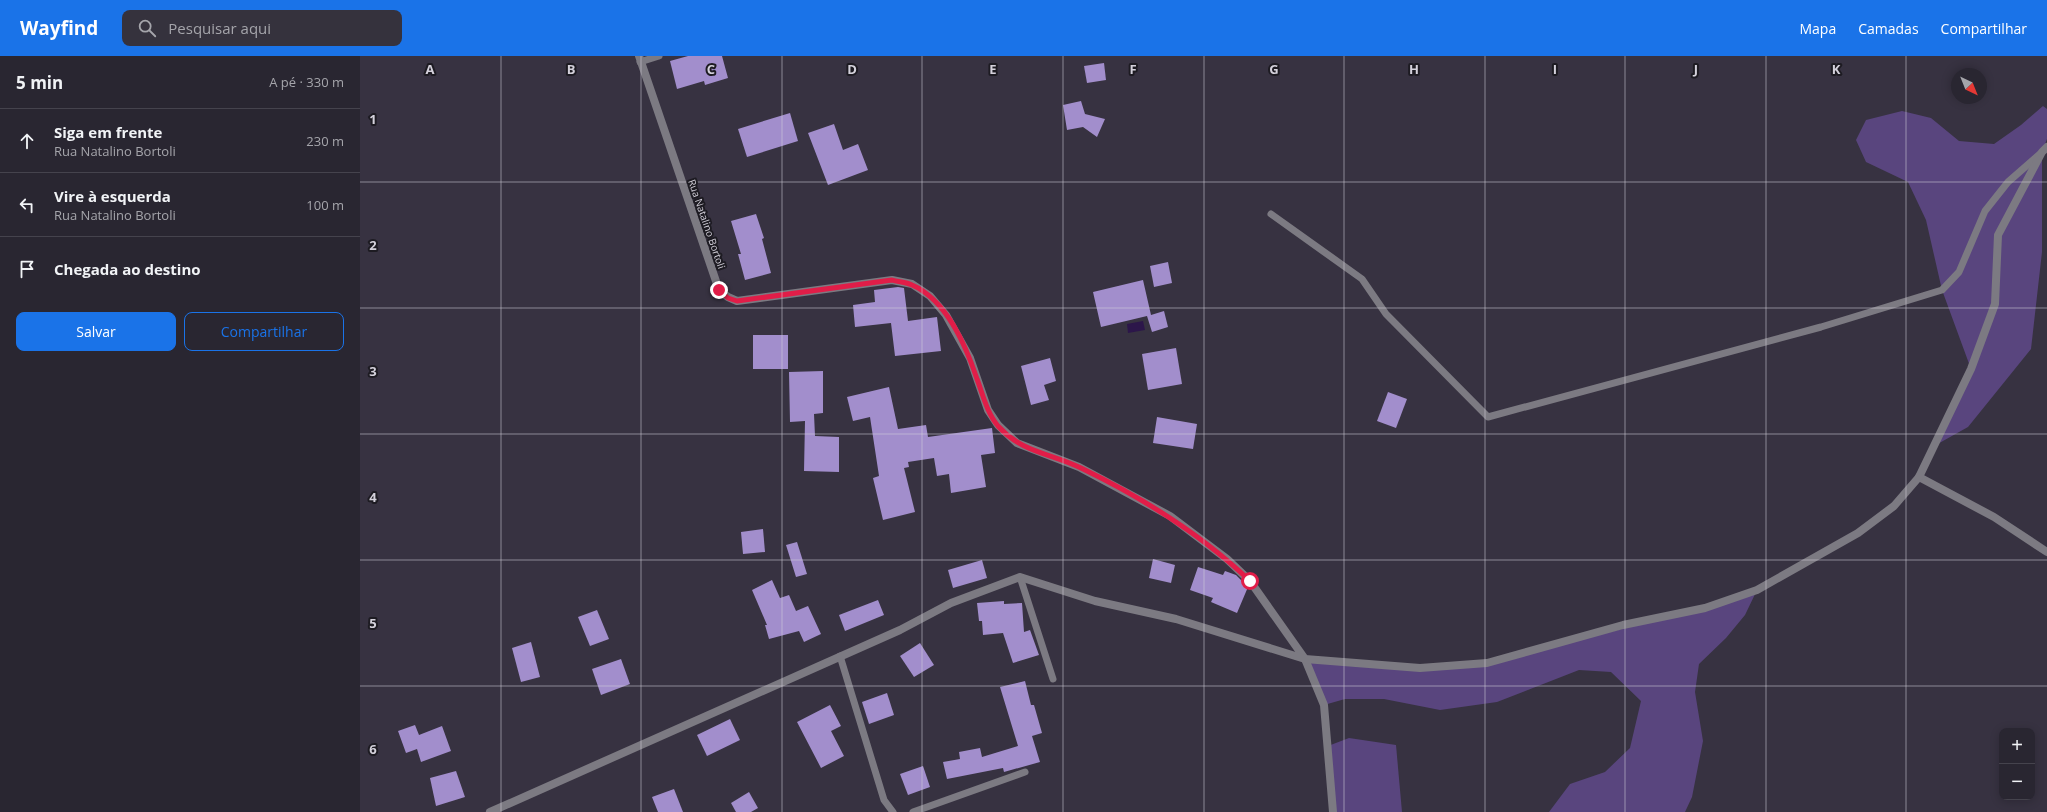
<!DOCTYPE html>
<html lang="pt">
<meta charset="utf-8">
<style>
:root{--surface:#292631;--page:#35323d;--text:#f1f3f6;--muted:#a5a5ab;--line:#45434d;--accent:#1a73e8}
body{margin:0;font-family:"Open Sans",sans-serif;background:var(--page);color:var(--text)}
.controls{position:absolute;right:12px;bottom:12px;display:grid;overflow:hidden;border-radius:8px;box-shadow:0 2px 10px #0003}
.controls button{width:36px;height:36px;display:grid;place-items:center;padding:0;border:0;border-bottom:1px solid var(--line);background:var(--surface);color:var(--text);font:20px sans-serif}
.compass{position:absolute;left:1591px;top:12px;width:36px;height:36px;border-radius:50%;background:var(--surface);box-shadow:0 2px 10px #0003;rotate:137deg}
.stop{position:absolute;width:12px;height:12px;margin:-9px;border:3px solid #e11d48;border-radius:50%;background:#fff}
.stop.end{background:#e11d48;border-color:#fff;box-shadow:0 1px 4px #0008}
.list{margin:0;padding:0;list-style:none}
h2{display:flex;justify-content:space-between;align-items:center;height:52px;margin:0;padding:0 16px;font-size:17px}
h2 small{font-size:13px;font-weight:400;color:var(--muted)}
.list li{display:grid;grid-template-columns:26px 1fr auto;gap:12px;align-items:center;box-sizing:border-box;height:64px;padding:0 16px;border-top:1px solid var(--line)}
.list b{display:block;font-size:15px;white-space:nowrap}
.list p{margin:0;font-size:13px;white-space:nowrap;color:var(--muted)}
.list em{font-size:13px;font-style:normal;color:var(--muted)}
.actions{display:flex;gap:8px;padding:12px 16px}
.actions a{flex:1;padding:9px 0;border:1px solid var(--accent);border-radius:8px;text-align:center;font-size:14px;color:var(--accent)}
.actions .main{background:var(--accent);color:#fff}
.icon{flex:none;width:22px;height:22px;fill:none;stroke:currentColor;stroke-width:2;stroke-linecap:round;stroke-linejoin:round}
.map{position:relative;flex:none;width:1687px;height:756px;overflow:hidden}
header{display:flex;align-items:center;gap:24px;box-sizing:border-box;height:56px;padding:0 20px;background:var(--accent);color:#fff}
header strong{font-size:19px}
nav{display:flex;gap:22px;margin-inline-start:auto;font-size:14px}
.search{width:280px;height:36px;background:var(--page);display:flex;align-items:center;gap:10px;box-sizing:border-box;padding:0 14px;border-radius:8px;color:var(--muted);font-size:15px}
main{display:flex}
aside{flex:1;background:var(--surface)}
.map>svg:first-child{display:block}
.green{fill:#59457e}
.water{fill:#2c164a}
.building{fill:#a28ecc}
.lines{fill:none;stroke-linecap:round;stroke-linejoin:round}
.service{stroke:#7c7a82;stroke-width:7}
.minor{stroke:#7c7a82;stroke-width:8}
.route{stroke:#e11d48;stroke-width:5}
.grid{fill:none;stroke:#d4d1db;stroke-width:1;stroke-opacity:0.55}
.labels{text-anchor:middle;stroke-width:4;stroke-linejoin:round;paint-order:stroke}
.street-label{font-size:10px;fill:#d4d1db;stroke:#1d1b22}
.grid-label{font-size:13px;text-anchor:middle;font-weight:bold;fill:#d4d1db;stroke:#1d1b22;stroke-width:4;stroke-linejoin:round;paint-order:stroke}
</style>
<header>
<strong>Wayfind</strong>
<div class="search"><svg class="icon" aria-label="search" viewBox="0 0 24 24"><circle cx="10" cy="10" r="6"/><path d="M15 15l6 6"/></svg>Pesquisar aqui</div>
<nav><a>Mapa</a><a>Camadas</a><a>Compartilhar</a></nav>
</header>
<main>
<aside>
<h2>5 min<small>A pé · 330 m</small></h2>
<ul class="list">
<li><svg class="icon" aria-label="ahead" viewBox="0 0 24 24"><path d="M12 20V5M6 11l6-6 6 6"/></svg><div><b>Siga em frente</b><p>Rua Natalino Bortoli</p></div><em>230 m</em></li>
<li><svg class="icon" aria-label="left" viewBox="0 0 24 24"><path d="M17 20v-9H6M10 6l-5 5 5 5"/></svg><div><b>Vire à esquerda</b><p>Rua Natalino Bortoli</p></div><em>100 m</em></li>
<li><svg class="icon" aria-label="arrive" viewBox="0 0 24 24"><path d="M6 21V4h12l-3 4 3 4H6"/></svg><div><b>Chegada ao destino</b></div></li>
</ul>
<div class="actions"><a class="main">Salvar</a><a>Compartilhar</a></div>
</aside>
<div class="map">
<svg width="1687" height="756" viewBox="0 0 1687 756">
<rect width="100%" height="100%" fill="#373241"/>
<g class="green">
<polygon points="1683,50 1687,53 1687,83 1682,96 1682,196 1671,293 1608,371 1574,390 1611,313 1582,234 1566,164 1548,126 1506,106 1496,84 1506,64 1542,55 1571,62 1599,85 1634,88 1661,69"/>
<polygon points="1397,534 1385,559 1366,582 1339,608 1335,636 1343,685 1332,741 1325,756 1189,756 1210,728 1245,716 1270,692 1281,645 1251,616 1219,614 1137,646 1080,654 1024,643 985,643 964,649 945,603 1060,612 1127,607 1345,552"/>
<polygon points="989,682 1036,689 1042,756 973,756 968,690"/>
</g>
<polygon class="water" points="783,265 785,274 768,277 767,268"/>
<g class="building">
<polygon points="328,0 362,0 368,22 345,29 344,25 317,33 310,5"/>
<polygon points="744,7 746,24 727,27 724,10"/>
<polygon points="721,45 725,58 745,63 737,81 723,71 707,74 703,49"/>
<polygon points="430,57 438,85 387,101 378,73"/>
<polygon points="474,68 483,94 498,88 508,114 468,129 448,77"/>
<polygon points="396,158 404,182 402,183 411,217 385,224 378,198 381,198 371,165"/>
<polygon points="808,206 812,227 794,231 790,210"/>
<polygon points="783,224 791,259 804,255 808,271 792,276 787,260 741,271 733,236"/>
<polygon points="538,231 544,232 548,265 577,261 581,295 535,300 531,267 495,271 493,249 515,246 514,234"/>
<rect x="393" y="279" width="35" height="34"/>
<polygon points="816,292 822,328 788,334 782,298"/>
<polygon points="690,302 696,325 684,329 689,344 671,349 661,310"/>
<polygon points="463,315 463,357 454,358 455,380 479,381 479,416 444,415 445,365 430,366 429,316"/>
<polygon points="529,331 538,373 566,369 568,381 632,372 635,397 621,399 626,431 591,437 589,418 577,420 574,402 548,406 549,411 544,412 555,456 523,464 513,422 519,420 510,361 493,365 487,341"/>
<polygon points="1028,336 1047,343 1036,372 1017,365"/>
<polygon points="797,361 837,368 833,393 793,387"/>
<polygon points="403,473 405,496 383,498 381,476"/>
<polygon points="437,486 447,518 436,521 426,489"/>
<polygon points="793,503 815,509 811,527 789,522"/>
<polygon points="622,504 627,522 593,532 588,514"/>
<polygon points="838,511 863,519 865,515 876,519 888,531 877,557 851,546 853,542 830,534"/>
<polygon points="412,524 420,542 429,539 436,555 448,550 461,578 444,586 439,575 409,583 405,569 407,569 392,534"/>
<polygon points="518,544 524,559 485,575 479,559"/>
<polygon points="644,545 644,548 662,547 664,576 670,574 679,599 653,607 643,577 623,579 622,565 619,565 617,547"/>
<polygon points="237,554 249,583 230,590 218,561"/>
<polygon points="171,586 180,621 161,626 152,592"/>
<polygon points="560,587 574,609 554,621 540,600"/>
<polygon points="261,603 270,628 241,639 232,613"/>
<polygon points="665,625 671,649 674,649 682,677 672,680 680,706 644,716 643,712 587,723 583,706 600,703 599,696 620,692 622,701 658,690 640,631"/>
<polygon points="527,637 534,659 509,668 502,646"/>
<polygon points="470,649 481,670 471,675 484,700 461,712 437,666"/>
<polygon points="370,663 380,684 347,700 337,679"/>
<polygon points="55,669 59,679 82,670 91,695 61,706 57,693 46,697 38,675"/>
<polygon points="563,710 570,731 548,739 540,718"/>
<polygon points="96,715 105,741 76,750 70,722"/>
<polygon points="314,733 323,756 298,756 292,741"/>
<polygon points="389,736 398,752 391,756 376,756 371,747"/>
</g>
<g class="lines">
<g class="service">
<polyline points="280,6 299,0"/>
<polyline points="911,158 1002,223 1026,258 1128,361 1461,271 1582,234 1599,216 1625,155 1648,126 1680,98"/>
<polyline points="660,521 693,623"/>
<polyline points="480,600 524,744 533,756"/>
<polyline points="553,756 665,716"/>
</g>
<g class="minor">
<polyline points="279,0 359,234 368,241 377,245 532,224 552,228 570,240 586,259 610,302 628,354 638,369 657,387 719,411 810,460 867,503 890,525 945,603 964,649 973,756"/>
<polyline points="1559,421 1634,461 1687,496"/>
<polyline points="130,756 540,574 591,547 660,521 735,545 816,563 945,603 1060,612 1127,607 1263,569 1345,552 1397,534 1498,477 1534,450 1559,421 1611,313 1635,248 1638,179 1682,96 1687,91"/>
</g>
</g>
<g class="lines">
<path class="route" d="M359,234L368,242L377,245L532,224C538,226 546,226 552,229C587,244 606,290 617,323C623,339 627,357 638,370C662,397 691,397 721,412C783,442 840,477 890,525"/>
</g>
<path class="grid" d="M141,0V756M281,0V756M422,0V756M562,0V756M703,0V756M844,0V756M984,0V756M1125,0V756M1265,0V756M1406,0V756M1546,0V756M0,126H1687M0,252H1687M0,378H1687M0,504H1687M0,630H1687"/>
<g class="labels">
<g class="street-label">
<text transform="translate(347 168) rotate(71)" y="4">Rua Natalino Bortoli</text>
</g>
</g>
<g class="grid-label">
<text x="70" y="18">A</text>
<text x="211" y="18">B</text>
<text x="351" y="18">C</text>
<text x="492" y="18">D</text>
<text x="633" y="18">E</text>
<text x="773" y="18">F</text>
<text x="914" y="18">G</text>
<text x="1054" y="18">H</text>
<text x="1195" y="18">I</text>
<text x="1336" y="18">J</text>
<text x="1476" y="18">K</text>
<text x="13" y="68">1</text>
<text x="13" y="194">2</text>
<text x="13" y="320">3</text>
<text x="13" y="446">4</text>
<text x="13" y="572">5</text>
<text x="13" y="698">6</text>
</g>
</svg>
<div class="controls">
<button>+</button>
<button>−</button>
</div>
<svg class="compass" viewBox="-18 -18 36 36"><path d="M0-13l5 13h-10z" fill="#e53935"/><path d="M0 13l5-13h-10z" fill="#a5a5ab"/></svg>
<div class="stop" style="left:890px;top:525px"></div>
<div class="stop end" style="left:359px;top:234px"></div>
</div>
</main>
